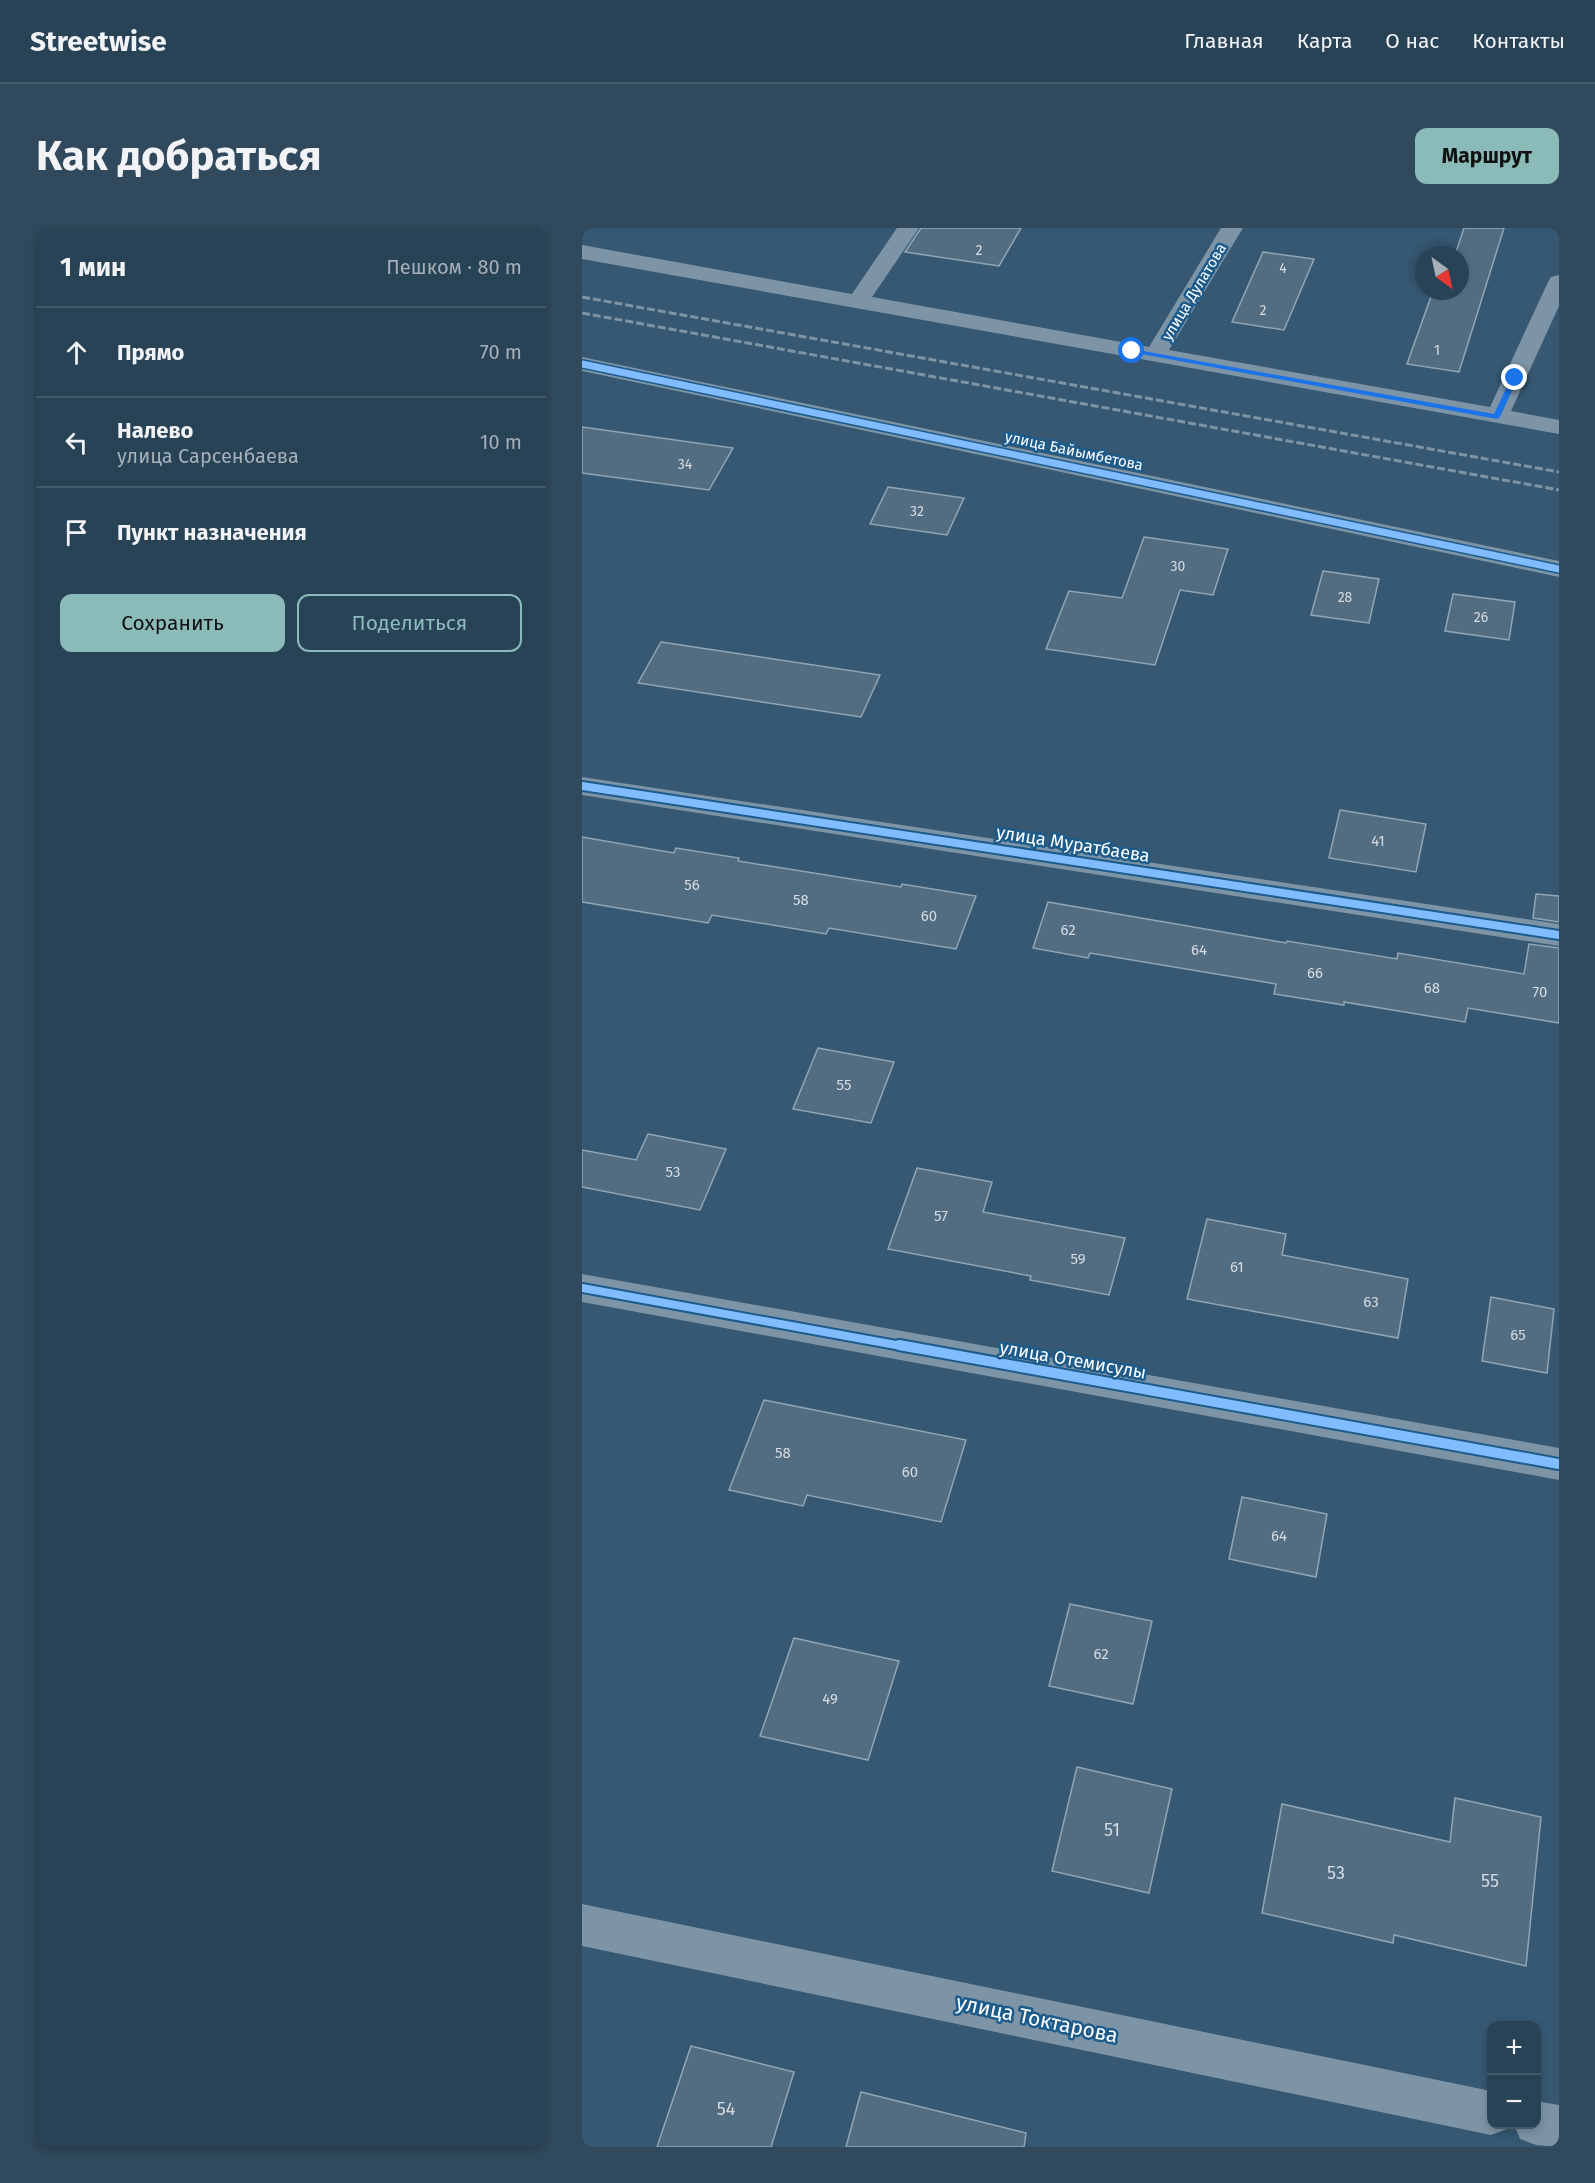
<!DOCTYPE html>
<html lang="ru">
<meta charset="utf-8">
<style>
:root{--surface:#284256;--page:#30495c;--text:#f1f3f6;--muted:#a5b0b9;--line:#445b6c;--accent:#8bbbb9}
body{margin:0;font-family:"Fira Sans",sans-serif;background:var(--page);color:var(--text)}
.controls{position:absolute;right:18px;bottom:18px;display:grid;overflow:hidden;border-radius:12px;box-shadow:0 3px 9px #0003}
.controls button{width:54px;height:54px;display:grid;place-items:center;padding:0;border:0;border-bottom:2px solid var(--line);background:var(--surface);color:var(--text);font:30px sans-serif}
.compass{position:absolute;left:833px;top:18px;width:54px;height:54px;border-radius:50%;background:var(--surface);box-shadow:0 3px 9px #0003;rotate:147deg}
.stop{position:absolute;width:18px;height:18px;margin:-14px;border:4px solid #1a73e8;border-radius:50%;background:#fff}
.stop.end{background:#1a73e8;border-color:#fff;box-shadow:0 2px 6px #0008}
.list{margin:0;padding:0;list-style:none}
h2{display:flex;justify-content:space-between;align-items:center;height:78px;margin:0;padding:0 24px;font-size:26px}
h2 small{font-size:20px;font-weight:400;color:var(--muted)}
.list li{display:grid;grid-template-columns:39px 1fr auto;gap:18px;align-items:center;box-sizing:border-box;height:90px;padding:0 24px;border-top:2px solid var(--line)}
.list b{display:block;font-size:22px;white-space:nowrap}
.list p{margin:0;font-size:20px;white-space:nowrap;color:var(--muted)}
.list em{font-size:20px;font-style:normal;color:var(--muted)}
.actions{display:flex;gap:12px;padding:18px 24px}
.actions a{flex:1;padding:14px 0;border:2px solid var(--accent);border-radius:12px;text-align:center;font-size:21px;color:var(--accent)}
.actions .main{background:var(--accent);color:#111}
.icon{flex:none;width:33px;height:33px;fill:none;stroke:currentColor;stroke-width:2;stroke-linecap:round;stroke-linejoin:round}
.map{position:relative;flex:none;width:977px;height:1919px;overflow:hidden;border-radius:12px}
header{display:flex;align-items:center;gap:36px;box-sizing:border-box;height:84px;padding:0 30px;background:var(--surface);border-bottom:2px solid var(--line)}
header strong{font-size:28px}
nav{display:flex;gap:33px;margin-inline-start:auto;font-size:21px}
.intro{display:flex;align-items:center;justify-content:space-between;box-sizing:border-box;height:144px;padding:0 36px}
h1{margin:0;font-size:42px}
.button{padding:15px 27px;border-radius:12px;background:var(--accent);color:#111;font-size:21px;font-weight:700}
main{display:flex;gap:36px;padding:0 36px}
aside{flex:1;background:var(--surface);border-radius:12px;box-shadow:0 3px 9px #0003}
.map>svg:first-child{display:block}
.building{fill:#526d82;stroke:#91a6b5;stroke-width:1.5}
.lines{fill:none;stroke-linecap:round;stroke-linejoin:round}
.street{fill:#7d94a6;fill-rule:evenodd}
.rail{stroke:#7d94a5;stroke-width:3;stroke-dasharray:8 3;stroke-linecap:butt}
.cycleway-far2-casing{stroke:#1d5b8a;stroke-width:10}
.cycleway-far1-casing{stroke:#1d5b8a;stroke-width:12}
.cycleway-casing{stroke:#1d5b8a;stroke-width:14}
.cycleway-far2{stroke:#80bcff;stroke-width:7}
.cycleway-far1{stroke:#80bcff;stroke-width:8}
.cycleway{stroke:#80bcff;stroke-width:10}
.route{fill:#1a73e8}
.labels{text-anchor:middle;stroke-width:5;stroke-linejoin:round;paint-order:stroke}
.far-number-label{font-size:14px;fill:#d4dae0}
.far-street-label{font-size:15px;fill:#fff;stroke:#1d5b8a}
.number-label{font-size:15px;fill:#d4dae0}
.street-label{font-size:18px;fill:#fff;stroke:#1d5b8a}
.near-number-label{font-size:18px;fill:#d4dae0}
.near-street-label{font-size:21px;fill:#fff;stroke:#1d5b8a}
</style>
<header>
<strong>Streetwise</strong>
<nav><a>Главная</a><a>Карта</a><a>О нас</a><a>Контакты</a></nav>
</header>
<div class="intro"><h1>Как добраться</h1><a class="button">Маршрут</a></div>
<main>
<aside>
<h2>1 мин<small>Пешком · 80 m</small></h2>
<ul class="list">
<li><svg class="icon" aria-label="ahead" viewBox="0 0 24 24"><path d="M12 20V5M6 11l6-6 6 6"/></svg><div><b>Прямо</b></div><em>70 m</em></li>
<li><svg class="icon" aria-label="left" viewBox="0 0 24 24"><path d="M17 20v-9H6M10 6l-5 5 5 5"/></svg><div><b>Налево</b><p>улица Сарсенбаева</p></div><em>10 m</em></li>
<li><svg class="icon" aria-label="arrive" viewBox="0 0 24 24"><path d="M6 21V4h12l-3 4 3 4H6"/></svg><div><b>Пункт назначения</b></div></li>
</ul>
<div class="actions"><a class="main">Сохранить</a><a>Поделиться</a></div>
</aside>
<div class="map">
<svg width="977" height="1919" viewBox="0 0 977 1919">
<rect width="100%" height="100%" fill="#365872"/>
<g class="building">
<polygon points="339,0 439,0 417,38 323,24"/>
<polygon points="882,0 922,0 877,144 825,136 851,63 878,63 878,27 873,27"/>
<polygon points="681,24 732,31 702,102 650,94"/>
<polygon points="0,199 151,220 127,262 0,245"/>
<polygon points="306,259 382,270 365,307 288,296"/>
<polygon points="562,309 646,321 631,367 598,362 573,437 464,421 487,363 540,370"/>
<polygon points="741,343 797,351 787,395 729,387"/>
<polygon points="871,366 933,374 927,412 863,403"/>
<polygon points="79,414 298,447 279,489 56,455"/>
<polygon points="758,582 844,596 834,644 747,630"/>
<polygon points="0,609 92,625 94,620 157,630 156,633 319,659 320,656 394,668 374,721 247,700 244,706 130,687 126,695 0,674"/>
<polygon points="954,666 977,668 977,694 951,690"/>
<polygon points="466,674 704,715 705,713 815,731 816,725 942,746 947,716 977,720 977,795 886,780 883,794 762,774 762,777 692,766 694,756 508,725 506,730 451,720"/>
<polygon points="236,820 312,834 289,895 211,881"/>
<polygon points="66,906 144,921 118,982 0,959 0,922 54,932"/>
<polygon points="335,940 410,954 401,984 543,1010 527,1067 448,1052 449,1048 306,1021"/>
<polygon points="625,991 704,1006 700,1027 826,1051 816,1110 605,1071"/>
<polygon points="909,1069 972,1081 965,1145 900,1133"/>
<polygon points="182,1172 384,1212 359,1294 225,1267 221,1278 147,1262"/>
<polygon points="660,1269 745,1286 734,1349 647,1331"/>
<polygon points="488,1376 570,1393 551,1476 467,1458"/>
<polygon points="212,1410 317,1433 286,1532 178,1508"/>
<polygon points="495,1539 590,1561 567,1665 470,1643"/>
<polygon points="873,1570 959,1589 944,1738 812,1707 811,1715 680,1685 700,1576 868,1614"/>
<polygon points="109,1818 212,1844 189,1919 75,1919"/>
<polygon points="279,1864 444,1905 442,1919 264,1919"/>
</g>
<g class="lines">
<g class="street">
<polygon points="315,0 337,0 290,69 567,119 639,0 661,0 587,122 908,179 966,54 969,49 977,47 977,78 929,183 977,192 977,206 0,31 0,17 270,66"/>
<polygon points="0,129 977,333 977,349 0,143"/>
<polygon points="0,549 977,696 977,718 0,567"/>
<polygon points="0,1046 977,1220 977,1252 0,1074"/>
<polygon points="0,1676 909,1863 909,1896 926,1896 925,1901 909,1907 0,1718"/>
<polygon points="954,1873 977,1877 977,1919 954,1917 938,1911 932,1896 954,1896"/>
</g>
<g class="rail">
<polyline points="0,69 977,244"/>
<polyline points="0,85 977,262"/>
</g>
<g class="cycleway-far2-casing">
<polyline id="cycleway-far2" points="0,136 977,341"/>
</g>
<g class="cycleway-far1-casing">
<g id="cycleway-far1">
<polyline points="0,558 977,707"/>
<polyline points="0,1060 325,1119"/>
</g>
</g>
<g class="cycleway-casing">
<polyline id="cycleway" points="317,1117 977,1236"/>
</g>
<use href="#cycleway-far2" class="cycleway-far2"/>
<use href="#cycleway-far1" class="cycleway-far1"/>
<use href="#cycleway" class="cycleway"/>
</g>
<polygon class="route" points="550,121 912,186 929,150 933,148 936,150 918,189 915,191 548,124"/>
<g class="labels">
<g class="far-number-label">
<text x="397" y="27">2</text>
<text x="701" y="45">4</text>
<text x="681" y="87">2</text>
<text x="855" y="127">1</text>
<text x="103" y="241">34</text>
<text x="335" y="288">32</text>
<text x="596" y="343">30</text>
<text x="763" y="374">28</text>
<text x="899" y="394">26</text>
</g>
<g class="far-street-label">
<text transform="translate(612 64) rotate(-59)" y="5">улица Дулатова</text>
<text transform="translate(492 223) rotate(12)" y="5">улица Байымбетова</text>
</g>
<g class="number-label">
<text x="796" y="618">41</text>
<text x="110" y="662">56</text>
<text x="219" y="677">58</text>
<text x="347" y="693">60</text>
<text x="486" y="707">62</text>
<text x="617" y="727">64</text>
<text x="733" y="750">66</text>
<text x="850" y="765">68</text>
<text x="958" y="769">70</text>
<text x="262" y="862">55</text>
<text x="91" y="949">53</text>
<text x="359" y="993">57</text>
<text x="496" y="1036">59</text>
<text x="655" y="1044">61</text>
<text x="789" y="1079">63</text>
<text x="936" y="1112">65</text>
<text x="201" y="1230">58</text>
<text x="328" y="1249">60</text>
<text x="697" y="1313">64</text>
<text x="519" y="1431">62</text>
<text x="248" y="1476">49</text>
</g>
<g class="street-label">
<text transform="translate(491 616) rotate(9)" y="6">улица Муратбаева</text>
<text transform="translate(491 1132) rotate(10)" y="6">улица Отемисулы</text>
</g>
<g class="near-number-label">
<text x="530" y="1608">51</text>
<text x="754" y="1651">53</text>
<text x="908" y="1659">55</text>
<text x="144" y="1887">54</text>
</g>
<g class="near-street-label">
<text transform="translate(455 1791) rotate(12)" y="7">улица Токтарова</text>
</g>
</g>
</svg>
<div class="controls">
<button>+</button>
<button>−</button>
</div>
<svg class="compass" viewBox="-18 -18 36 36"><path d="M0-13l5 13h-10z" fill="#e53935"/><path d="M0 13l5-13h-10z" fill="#a5b0b9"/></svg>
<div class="stop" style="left:550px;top:123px"></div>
<div class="stop end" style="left:933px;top:150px"></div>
</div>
</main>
